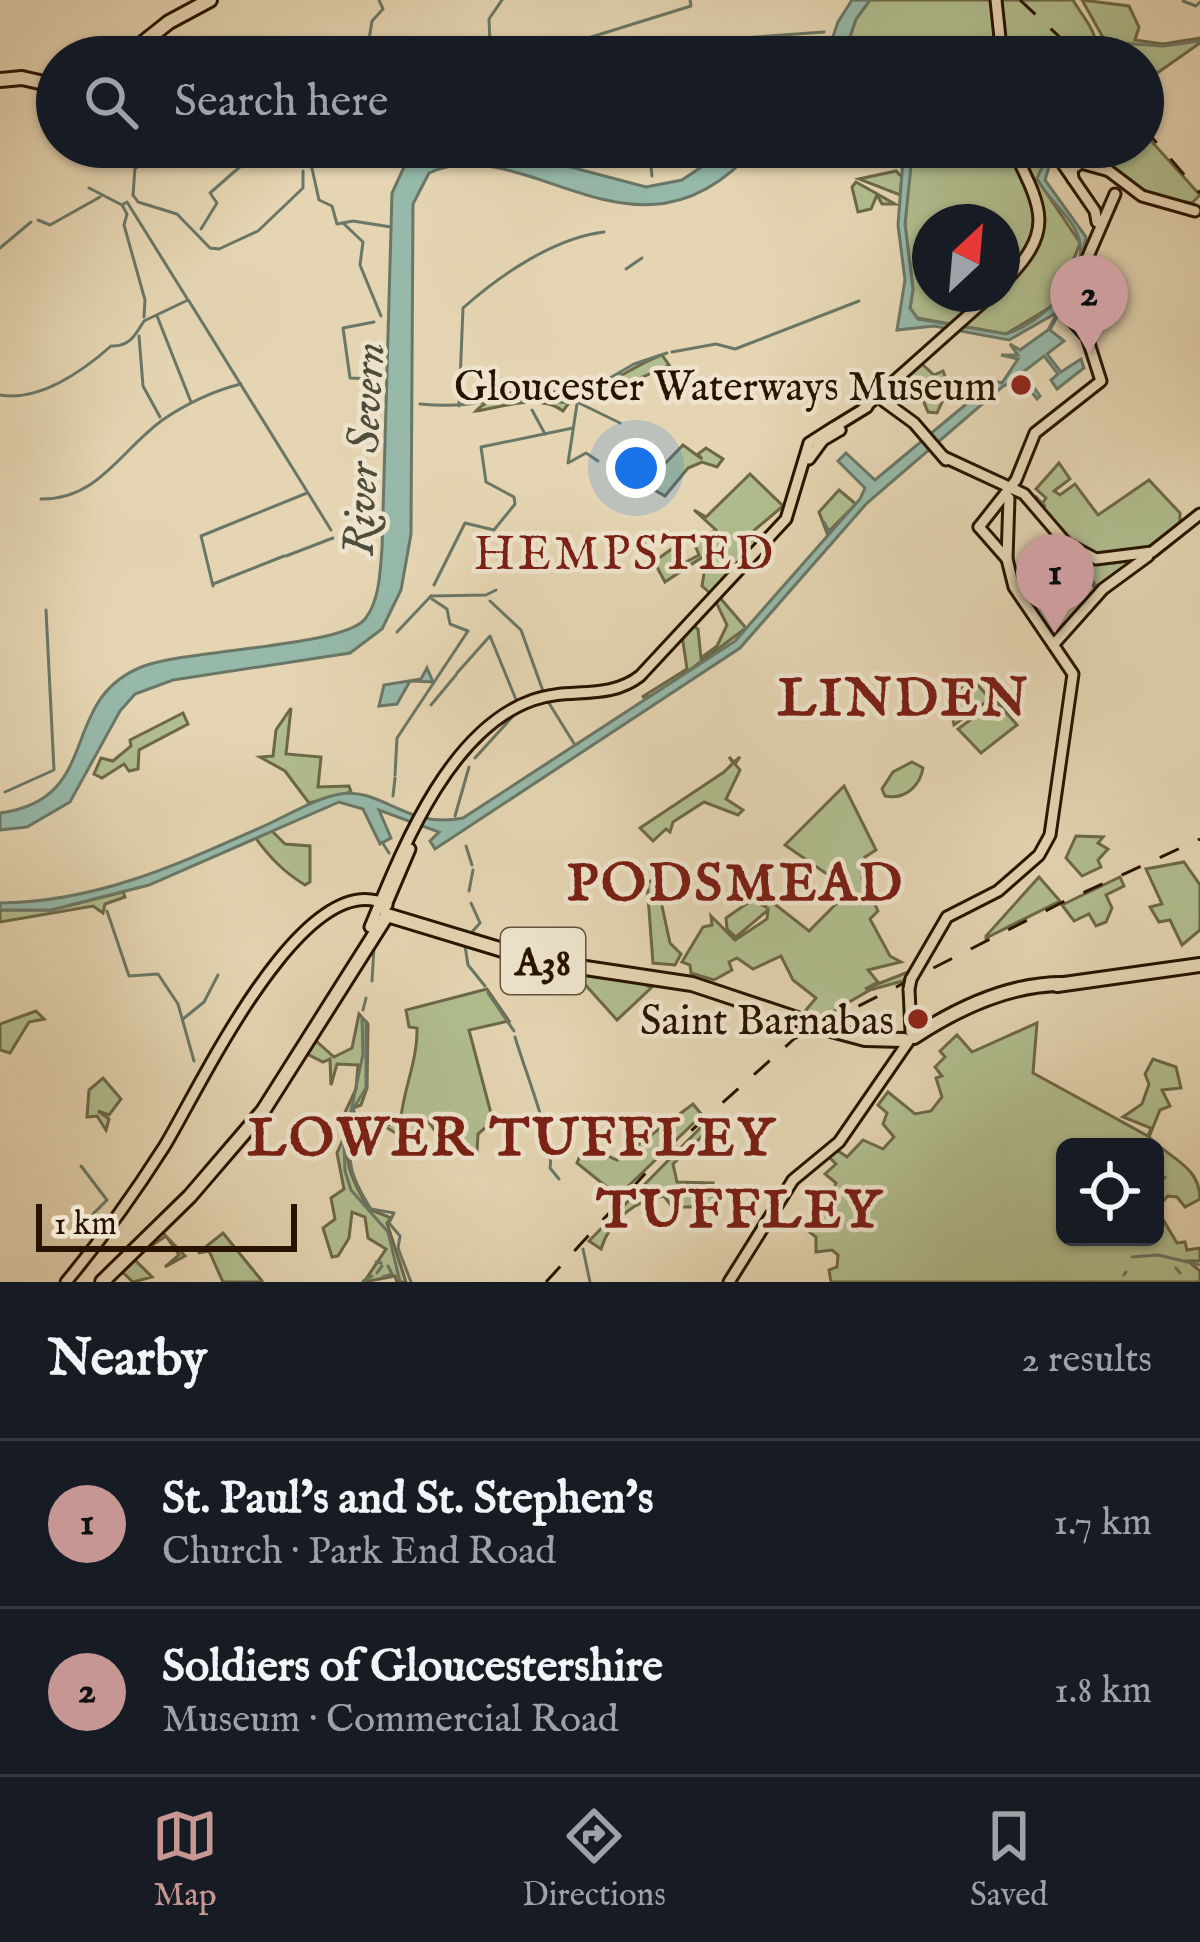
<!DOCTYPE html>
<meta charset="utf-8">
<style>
:root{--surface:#171b24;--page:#242831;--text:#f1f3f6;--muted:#9ea1a6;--line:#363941;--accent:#c59692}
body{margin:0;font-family:"IM FELL English",serif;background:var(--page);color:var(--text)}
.controls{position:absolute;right:36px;bottom:36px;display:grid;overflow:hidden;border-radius:18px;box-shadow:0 3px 9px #0004}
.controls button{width:108px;height:108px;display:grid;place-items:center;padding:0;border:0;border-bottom:3px solid var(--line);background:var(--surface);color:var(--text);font:60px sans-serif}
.compass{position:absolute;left:912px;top:204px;width:108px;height:108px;border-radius:50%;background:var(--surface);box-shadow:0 3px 9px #0004;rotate:26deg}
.scale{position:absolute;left:36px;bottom:30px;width:261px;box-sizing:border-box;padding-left:12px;border:6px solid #271300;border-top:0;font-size:33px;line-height:42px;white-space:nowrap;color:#271300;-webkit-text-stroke:9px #eee4cd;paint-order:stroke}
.you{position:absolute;left:636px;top:468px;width:42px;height:42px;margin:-30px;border:9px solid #fff;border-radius:50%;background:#1a73e8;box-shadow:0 0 0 18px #1a73e833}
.badge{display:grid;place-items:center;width:78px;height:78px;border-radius:50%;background:var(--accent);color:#111;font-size:39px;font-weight:700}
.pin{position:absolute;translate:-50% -99px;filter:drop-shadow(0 3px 6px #0008)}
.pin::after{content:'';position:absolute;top:63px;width:42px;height:36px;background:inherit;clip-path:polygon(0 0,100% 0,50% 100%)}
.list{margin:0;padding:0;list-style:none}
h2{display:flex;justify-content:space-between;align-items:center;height:156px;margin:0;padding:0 48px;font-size:51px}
h2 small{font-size:39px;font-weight:400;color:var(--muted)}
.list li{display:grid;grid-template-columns:78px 1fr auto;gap:36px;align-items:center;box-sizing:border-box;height:168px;padding:0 48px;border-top:3px solid var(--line)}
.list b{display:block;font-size:45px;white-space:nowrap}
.list p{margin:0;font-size:39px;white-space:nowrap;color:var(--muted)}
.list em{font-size:39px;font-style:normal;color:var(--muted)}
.icon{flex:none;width:66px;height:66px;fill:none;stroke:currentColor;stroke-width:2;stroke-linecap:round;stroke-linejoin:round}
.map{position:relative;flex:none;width:1200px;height:1282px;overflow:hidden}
.search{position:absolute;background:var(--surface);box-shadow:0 3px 9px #0004;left:36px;right:36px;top:36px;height:132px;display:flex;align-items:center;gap:30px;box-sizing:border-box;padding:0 42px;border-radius:66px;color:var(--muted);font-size:45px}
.sheet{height:492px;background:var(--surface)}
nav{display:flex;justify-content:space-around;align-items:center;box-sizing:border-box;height:168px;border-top:3px solid var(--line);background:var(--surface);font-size:33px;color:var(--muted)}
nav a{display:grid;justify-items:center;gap:6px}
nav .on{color:var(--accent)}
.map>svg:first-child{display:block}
.green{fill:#b1be8f;stroke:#6c6848;stroke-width:3;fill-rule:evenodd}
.water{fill:#96b9aa;stroke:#6a7766;stroke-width:3}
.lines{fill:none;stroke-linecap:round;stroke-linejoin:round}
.stream{stroke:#6a7766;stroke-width:3}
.major-casing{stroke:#271300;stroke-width:15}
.highway-casing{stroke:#271300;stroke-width:18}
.major{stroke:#e5d5b2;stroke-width:9}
.highway{stroke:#e5d5b2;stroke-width:12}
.rail{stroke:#271300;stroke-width:3;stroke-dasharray:21 21;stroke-linecap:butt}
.major-bridge-casing{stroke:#271300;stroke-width:15;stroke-linecap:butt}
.highway-bridge-casing{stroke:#271300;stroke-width:18;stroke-linecap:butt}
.major-bridge{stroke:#e5d5b2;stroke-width:9}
.highway-bridge{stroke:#e5d5b2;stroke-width:12}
.poi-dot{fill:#8f2418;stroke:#eee4cd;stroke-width:4.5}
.labels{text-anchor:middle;stroke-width:9;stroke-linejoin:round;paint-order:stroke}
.shield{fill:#eee4cd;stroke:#63523e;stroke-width:3}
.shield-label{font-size:39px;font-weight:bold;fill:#271300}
.poi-label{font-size:42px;fill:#271300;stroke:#eee4cd;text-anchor:end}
.water-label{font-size:45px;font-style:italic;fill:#4e4d3c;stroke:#eee4cd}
.quarter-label{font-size:48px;letter-spacing:3px;fill:#7a1f14;stroke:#eee4cd}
.district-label{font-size:54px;font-weight:bold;letter-spacing:3px;fill:#7a1f14;stroke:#eee4cd}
</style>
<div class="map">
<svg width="1200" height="1282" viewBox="0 0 1200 1282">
<rect width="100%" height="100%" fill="#e5d5b2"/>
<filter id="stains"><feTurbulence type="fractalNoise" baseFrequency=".00167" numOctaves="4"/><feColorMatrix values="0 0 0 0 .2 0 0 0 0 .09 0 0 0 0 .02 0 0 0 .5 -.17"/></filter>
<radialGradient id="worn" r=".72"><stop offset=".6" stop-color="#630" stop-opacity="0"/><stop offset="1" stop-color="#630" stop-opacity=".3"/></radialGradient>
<g class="green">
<path d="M870,0H1073C1083,18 1104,37 1092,57H843L856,19Z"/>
<polygon points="1082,0 1129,6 1139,27 1135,40 1163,44 1200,38 1200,43 1143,83 1143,57 1096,57 1105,41"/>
<polygon points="1143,132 1200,195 1192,203 1143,195 1100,161 1070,147 1143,147"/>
<path d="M911,147H1053L1037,179L1080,243L1057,303L1006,334L917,318L910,308L913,289L905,225ZM930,222H1002V294H930Z"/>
<polygon points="896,171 902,177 900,195 859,179"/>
<polygon points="856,182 895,204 882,204 877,195 871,209 858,212 852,187"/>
<path d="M662,355L669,365L603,395L571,400L563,411C540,393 498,408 476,411C489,396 518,393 538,381C575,419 622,368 662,355Z"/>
<polygon points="922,364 934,375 943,371 947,382 938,379 950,385 937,413 928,412 923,400 907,399 899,385"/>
<polygon points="683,445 702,459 698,454 706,448 723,459 717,467 702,462 688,468 665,496 651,488 655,474"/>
<path d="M1059,463L1070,479L1054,491L1060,495L1075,484L1098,515L1149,480L1180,513V525C1146,554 1125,558 1081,555L1114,563L1137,559L1097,591L1067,547L1041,521L1035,496L1042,504L1046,498L1036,489Z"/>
<polygon points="750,474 783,506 751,533 757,546 711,594 702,586 707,554 665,582 642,539 655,561 673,548 682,564 699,555 694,543 716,530 694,510 706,517"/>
<polygon points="839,490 856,504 827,533 819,512"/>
<polygon points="721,599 746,628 655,696 642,697 687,669 682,635 692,625 698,629 701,658 717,646 727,625 715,600"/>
<polygon points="972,678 990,699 954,725 949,698"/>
<polygon points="996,701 1017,725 981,753 958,729"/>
<polygon points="291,708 286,754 321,757 318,787 349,786 351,792 309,803 285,771 260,757 273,756 276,730"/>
<polygon points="183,713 188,724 139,750 138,769 129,771 124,764 102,778 94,774 101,758 113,761 131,746 130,740"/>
<polygon points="729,757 734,762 740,757 735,764 740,770 726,799 743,810 738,815 704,802 673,822 670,832 666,829 653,841 640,828 724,772 733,763"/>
<path d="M912,762L923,768C920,786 905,800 885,796L882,789L893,772Z"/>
<polygon points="844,786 876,850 865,857 870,868 862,877 878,911 870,919 890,956 901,962 868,970 878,982 865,989 908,972 910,979 870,990 815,1022 801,1016 816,998 793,980 781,956 753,969 737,958 729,962 732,970 714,980 691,973 690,965 682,962 703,927 712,925 711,916 735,940 767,919 768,910 736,937 727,929 726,918 752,900 766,907 763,895 809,931 846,894 840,883 785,845"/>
<path d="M271,830L285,844L310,846V882L305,885C284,872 270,858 255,837Z"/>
<polygon points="1076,836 1103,837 1098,843 1108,849 1098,860 1101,867 1082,876 1066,858"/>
<polygon points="1184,862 1200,885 1200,930 1182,945 1170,920 1159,922 1150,907 1162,904 1146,869"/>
<polygon points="1039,877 1060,901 986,938 986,936"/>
<polygon points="1120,877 1124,886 1106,895 1112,908 1106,922 1096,926 1089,914 1074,921 1062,905"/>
<polygon points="656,878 670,943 681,954 675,965 653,963 647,883"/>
<polygon points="123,892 125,897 105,904 103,913 93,906 0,922 0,910 51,910"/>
<polygon points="571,969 629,975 651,988 617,1020"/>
<path d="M487,989L509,1021L469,1030L493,1121L478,1134L477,1152L468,1158L445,1127L436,1132L428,1121L404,1138L379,1123L400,1126C402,1092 418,1061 417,1028L409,1027L406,1010Z"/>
<polygon points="36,1011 44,1019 29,1022 10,1053 0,1050 0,1024"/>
<path d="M359,1014L368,1024L367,1088L361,1105L353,1108L358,1125C335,1151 354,1184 369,1209L391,1218L387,1223L406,1282H397L395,1276L364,1282L386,1249L368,1238L365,1217L352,1212L349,1238L338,1256L332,1257L323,1228L335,1219L331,1198L344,1189L337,1153L346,1133L339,1125L356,1089L358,1065L337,1064L331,1085L330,1059L323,1062L307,1054L316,1041L334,1057L352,1048Z"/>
<path d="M1037,1023L1033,1073L1148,1136L1151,1128L1123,1117L1142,1104L1149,1084L1145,1074L1153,1059L1176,1067L1181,1088L1162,1090L1170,1106L1160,1110L1149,1137C1170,1159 1200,1166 1200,1199L1185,1207L1177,1197L1168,1196L1156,1208L1177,1243L1185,1242L1187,1250L1200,1248V1261H1188L1200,1271V1282H831L829,1270L837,1267L838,1255L832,1250L816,1252V1237L808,1231L820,1222L836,1183L825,1174L836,1164L827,1155L834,1148L847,1157L863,1140L883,1149L894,1137L883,1124L887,1113L878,1105L888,1092L915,1114L931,1111L942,1097L936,1078L942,1076L935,1067L945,1057L940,1051L957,1035L972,1052ZM1065,1147H1155V1237H1065Z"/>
<polygon points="103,1078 121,1099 109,1115 98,1111 109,1119 106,1130 97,1116 87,1117 89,1090"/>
<polygon points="693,1104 702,1115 618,1196 577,1163 582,1151 589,1154 592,1149 617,1160"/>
<path d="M708,1120L713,1126L673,1164L677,1182L713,1183V1207H672L664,1196C636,1200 610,1219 601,1249L589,1241Z"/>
<polygon points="160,1230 185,1256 165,1267 179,1255 166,1236 133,1258 152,1277 133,1282 119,1269"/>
<polygon points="223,1233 262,1281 261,1282 223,1282 209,1251 198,1253"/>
</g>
<g class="water">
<polygon points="852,0 870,0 856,19 843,57 826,57 838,22"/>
<path d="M433,147H495L646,187L682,180L731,147H756C638,284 527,128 429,173L413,204L411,534L401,590L382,629L350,653L173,680L135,694L120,711L70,802L27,827L0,830V813C105,799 56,699 144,666C191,649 342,647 365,619C380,600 380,571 382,549L392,193L404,167Z"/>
<path d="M904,147H911L912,157L905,224L913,289L910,308L918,319L1006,334C1039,324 1085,283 1080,243C1076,219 1047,200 1037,178L1050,151L1063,147L1051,160L1045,180L1086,237L1078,276L1050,330L1064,341L1047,354L1061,372L1081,359L1084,368L1057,389L1051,380L1058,374L1044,356L1023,372L1040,396L1037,399L1020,377L1002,387L867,503L740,648L435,849L430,841L439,832L379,810L391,838L380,844L363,809L339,802L149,885L51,910H0V903C94,902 172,867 255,830C282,819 312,799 340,794C382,787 407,830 463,818L735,641L860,499L865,488L838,461L846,453L875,480L994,381L1002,383L1018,359L1001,355H1018L1010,344L1020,350L1048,330L1058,312L1009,340L934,326L897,330L905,280L898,225Z"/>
<polygon points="427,668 433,682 410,681 397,704 379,706 384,685 421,679"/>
</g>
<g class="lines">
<g class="stream">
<polyline points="1183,1 1196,6 1200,2"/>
<polyline points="743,38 824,32"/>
<polyline points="1107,42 1163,46 1200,41"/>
<polyline points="378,57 368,45 372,21 383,9 379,0"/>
<polyline points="482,57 481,48 490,44 489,19 502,0"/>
<polyline points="509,57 543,52 691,6 690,0"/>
<polyline points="667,57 740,38"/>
<polyline points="649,147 652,176"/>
<polyline points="789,153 808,147"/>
<polyline points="311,164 319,200 332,206 337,224 353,221 391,227"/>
<polyline points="89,188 122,205 127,214 124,225 145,300 144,317"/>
<polyline points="133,195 138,202 177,214 210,248 219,249 258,231 303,188 303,171"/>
<polyline points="133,195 135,168 184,147"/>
<polyline points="38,220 50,225 100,197"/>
<polyline points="343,223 363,242 360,265 381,316"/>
<polyline points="201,229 217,203 210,193 242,165"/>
<polyline points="0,248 31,222"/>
<polyline points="626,269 642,258"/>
<polyline points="189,301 331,530"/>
<polyline points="157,316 191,402"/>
<polyline points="139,336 143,386 160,417"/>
<polyline points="672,352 716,344 735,349 859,301"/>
<polyline points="621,374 640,401"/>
<polyline points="373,379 350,378 343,328 374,322"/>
<path d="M0,395C39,402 83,371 111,346C130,347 136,334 144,321L188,300L127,202L122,205"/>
<polyline points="508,398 530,400"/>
<polyline points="574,399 634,364 667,353"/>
<polyline points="533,400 571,403"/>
<polyline points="579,403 620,423"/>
<path d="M420,404C464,408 500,403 538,381L549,392L570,398"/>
<polyline points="577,404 568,463 586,453 598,461"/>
<path d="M459,406L463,308C500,275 554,238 604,232"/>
<polyline points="532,410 545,434"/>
<polyline points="1036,497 1045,506"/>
<path d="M41,499C99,500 122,448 164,419C186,404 215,390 241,384"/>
<polyline points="824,522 830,533"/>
<polyline points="1072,551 1097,587"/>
<polyline points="286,556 333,538"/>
<polyline points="213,584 284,556"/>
<polyline points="434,585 465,523 494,530 515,504 514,497 486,482 481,447 573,428"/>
<polyline points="213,586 201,536 307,493"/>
<polyline points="431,596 486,595 496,590"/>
<polyline points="490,601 521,630 543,691"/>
<polyline points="397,632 431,596"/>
<polyline points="457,673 490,636 517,702"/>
<polyline points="547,700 575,745"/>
<polyline points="431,705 456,675"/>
<polyline points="475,758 514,715"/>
<polyline points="395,775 397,738 468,631 450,624 447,609 432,599"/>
<polyline points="5,792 54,770 46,610"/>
<polyline points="393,796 395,778"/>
<polyline points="455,816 469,767"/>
<polyline points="382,842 389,853"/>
<polyline points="466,846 472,865"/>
<polyline points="866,874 879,859"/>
<polyline points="469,891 473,870"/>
<polyline points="107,911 129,976 158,974 178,1004 194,1061"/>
<polyline points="471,933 480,923 471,903"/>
<polyline points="465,946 468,965 485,986"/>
<polyline points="372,981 374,947"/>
<polyline points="488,993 514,1031"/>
<polyline points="363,1010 366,998"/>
<polyline points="362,1018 363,1054 344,1145 345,1171 351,1190 388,1232 400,1282"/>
<polyline points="183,1019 204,1002 218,975"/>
<path d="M366,1021V1088L353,1109L358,1125C343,1157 351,1178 371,1209L394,1213L389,1223L400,1236L398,1248L411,1282"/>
<path d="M515,1037C524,1068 555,1146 550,1168L559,1179"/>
<polyline points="81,1166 107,1200 93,1214 106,1228"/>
<polyline points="1165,1177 1165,1178"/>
<polyline points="583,1249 590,1282"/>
<polyline points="1132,1257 1158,1255 1200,1265"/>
<polyline points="376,1262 381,1263"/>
<polyline points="1176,1268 1180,1273"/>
<polyline points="377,1273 382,1266"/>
<polyline points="1124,1275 1126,1272"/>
<polyline points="383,1277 392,1274 388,1266"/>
<polyline points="363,1281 372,1276"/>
</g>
<g class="major-casing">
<g id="major">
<polyline points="996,0 1002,57"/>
<polyline points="1051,147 1095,211 1097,222"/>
<polyline points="1067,147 1091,160"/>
<polyline points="1105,168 1142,196 1195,211"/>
<polyline points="1073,179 1072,169 1081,163 1106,170"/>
<path d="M1002,284C1057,230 1042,209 1012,147"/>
<polyline points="877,396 914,423 946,460"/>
<polyline points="863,409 992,294"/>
<polyline points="836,426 867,407"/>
<polyline points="944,457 1024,494 1066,543 1096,559 1152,552 1200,514"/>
<polyline points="809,459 823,440 840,430"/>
<polyline points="979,527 1016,480 1035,433 1101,381 1087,337 1064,312 1115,194"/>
<polyline points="979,527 1007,559"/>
<polyline points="1054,644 1103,589 1148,556"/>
<polyline points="384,910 410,849"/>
<path d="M370,927C402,850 448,730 533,700C569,687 608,701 640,676L786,519L809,443L834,427L840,430"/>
<polyline points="911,979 947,917 998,891 1039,855 1050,835 1073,674 1014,587 1007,559 1009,498"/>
<polyline points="909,989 911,1032"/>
<path d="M66,1282C102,1239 134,1194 164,1147C196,1096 303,861 387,905"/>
<polyline points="729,1282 793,1180 839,1142 908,1042"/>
</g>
</g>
<g class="highway-casing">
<g id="highway">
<polyline points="125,57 169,22 210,0"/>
<polyline points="0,80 22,78 57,86"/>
<polyline points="1057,985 1200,965"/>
<polyline points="824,1028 865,1039 904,1040"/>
<path d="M914,1037C958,1008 1008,984 1062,984"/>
<polyline points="102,1282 190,1196 263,1111 387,915 539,961 692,984 806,1022"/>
</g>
</g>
<use href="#major" class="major"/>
<use href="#highway" class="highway"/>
<g class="rail">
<polyline points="1020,0 1081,57"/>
<polyline points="1143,127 1200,193"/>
<polyline points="546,1282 654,1164 794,1039 1061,903 1200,839"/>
</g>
<g class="major-bridge-casing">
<polyline id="major-bridge" points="909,989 911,979"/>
</g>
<g class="highway-bridge-casing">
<polyline id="highway-bridge" points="806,1022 824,1028"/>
</g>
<use href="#major-bridge" class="major-bridge"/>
<use href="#highway-bridge" class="highway-bridge"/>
</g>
<g class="poi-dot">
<circle cx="1021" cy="385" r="12"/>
<circle cx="918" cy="1019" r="12"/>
</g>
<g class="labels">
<rect class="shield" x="501" y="928" width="84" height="66" rx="9"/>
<g class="shield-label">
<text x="543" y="975">A38</text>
</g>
<g class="poi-label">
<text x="997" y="400">Gloucester Waterways Museum</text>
<text x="894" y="1034">Saint Barnabas</text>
</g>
<g class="water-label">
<text transform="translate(362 449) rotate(-87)" y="16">River Severn</text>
</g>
<g class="quarter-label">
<text x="625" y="569">HEMPSTED</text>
</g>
<g class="district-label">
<text x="904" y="715">LINDEN</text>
<text x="736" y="900">PODSMEAD</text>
<text x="512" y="1155">LOWER TUFFLEY</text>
<text x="740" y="1227">TUFFLEY</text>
</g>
</g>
<rect width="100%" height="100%" filter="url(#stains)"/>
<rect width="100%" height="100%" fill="url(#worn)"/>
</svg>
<div class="controls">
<button><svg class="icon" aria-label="locate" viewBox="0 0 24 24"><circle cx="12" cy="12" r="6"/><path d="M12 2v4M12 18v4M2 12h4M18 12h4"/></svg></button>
</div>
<svg class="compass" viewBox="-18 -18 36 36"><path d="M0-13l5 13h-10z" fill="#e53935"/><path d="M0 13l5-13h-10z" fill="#9ea1a6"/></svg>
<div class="scale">1 km</div>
<div class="you"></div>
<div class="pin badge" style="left:1055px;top:633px">1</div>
<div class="pin badge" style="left:1089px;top:354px">2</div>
<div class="search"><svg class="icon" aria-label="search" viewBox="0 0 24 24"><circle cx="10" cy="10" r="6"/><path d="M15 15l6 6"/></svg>Search here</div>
</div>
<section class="sheet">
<h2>Nearby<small>2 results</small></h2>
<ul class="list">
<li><span class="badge">1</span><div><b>St. Paul's and St. Stephen's</b><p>Church · Park End Road</p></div><em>1.7 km</em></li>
<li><span class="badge">2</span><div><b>Soldiers of Gloucestershire</b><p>Museum · Commercial Road</p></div><em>1.8 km</em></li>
</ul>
</section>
<nav>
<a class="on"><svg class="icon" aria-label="map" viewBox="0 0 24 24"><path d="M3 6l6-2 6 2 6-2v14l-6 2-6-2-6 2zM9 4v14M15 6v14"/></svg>Map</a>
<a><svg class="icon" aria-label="directions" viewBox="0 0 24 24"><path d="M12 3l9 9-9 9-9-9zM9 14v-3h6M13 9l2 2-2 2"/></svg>Directions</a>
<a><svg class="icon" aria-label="saved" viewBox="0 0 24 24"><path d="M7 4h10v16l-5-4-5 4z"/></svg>Saved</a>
</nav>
